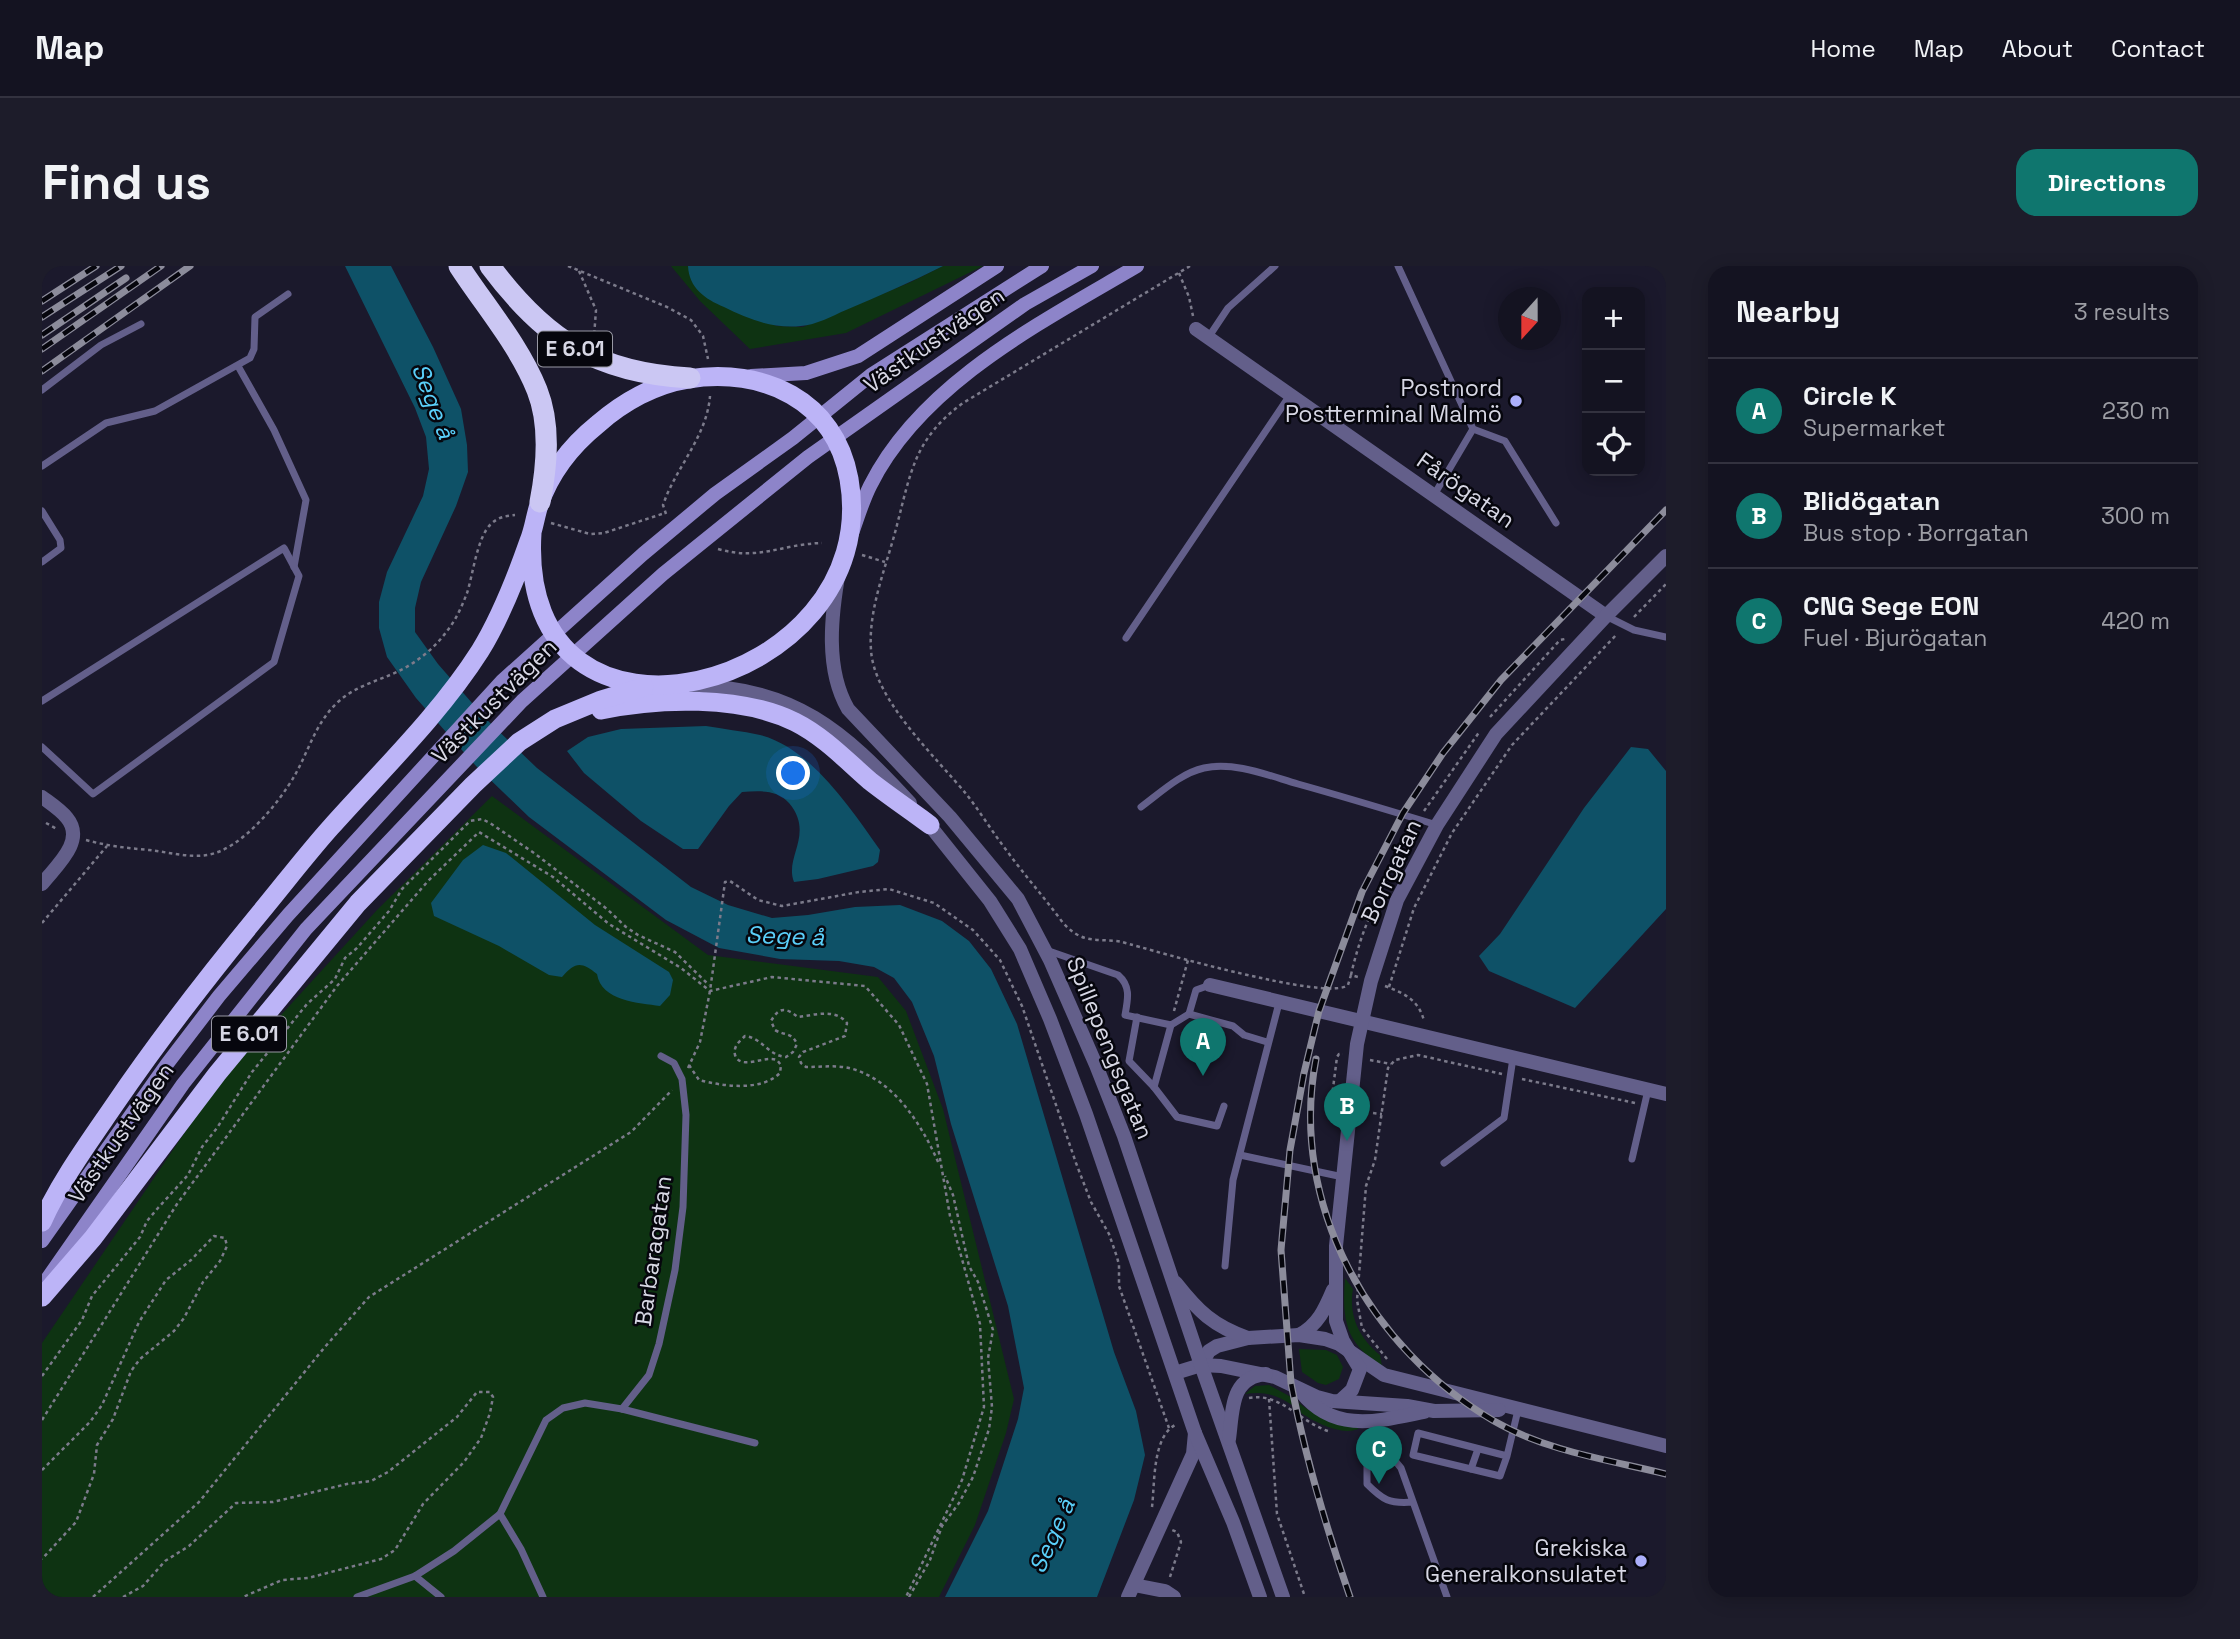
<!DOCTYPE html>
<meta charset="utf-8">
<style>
:root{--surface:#141321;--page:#1d1c2a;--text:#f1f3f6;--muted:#9d9ea5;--line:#33323f;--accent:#0f766e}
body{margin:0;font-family:"Space Grotesk",sans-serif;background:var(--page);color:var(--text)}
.controls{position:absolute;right:21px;top:21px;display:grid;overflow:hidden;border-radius:14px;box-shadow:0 4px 18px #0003}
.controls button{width:63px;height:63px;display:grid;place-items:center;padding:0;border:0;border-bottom:2px solid var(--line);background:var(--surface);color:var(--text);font:35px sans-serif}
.compass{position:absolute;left:1456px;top:21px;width:63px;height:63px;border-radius:50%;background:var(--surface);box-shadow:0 4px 18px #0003;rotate:201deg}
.you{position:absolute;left:752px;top:508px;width:24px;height:24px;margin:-18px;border:5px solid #fff;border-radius:50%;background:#1a73e8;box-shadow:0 0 0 10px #1a73e833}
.badge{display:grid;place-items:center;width:46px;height:46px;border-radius:50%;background:var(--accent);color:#fff;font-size:23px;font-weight:700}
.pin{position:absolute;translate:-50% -58px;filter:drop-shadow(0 2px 4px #0008)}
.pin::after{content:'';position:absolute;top:37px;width:24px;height:21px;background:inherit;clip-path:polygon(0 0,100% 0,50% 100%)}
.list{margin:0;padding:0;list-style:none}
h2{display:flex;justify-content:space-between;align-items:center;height:91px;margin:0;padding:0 28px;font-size:30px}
h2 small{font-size:23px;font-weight:400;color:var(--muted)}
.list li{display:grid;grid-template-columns:46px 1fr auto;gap:21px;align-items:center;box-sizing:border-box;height:105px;padding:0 28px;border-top:2px solid var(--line)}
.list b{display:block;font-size:26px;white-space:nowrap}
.list p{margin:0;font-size:23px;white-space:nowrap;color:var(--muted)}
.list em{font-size:23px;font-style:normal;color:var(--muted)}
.icon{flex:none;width:38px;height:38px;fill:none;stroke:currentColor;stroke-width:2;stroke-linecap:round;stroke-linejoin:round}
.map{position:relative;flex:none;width:1624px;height:1331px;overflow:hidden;border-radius:21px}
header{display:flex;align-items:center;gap:42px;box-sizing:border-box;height:98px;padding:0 35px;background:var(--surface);border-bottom:2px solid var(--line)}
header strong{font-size:33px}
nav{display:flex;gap:38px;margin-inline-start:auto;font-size:24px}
.intro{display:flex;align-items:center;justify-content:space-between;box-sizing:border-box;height:168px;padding:0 42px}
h1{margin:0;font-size:49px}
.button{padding:18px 32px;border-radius:21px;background:var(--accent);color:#fff;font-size:24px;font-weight:700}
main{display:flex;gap:42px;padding:0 42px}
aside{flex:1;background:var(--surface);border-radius:21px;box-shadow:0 4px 18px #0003}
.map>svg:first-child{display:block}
.green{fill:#0e3312}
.water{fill:#0e5167}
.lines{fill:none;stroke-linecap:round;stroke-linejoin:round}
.path{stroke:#7c7b8b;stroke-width:2.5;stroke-dasharray:3.5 3.5;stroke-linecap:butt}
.service{stroke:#635f8a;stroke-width:7}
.minor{stroke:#635f8a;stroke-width:14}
.tertiary{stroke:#635f8a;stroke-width:14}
.secondary{stroke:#8d84c9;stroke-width:14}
.trunk{stroke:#bcb4f7;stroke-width:19}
.motorway{stroke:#cbc7f3;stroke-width:21}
.rail-casing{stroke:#8c8c9b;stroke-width:7}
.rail{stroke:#06060d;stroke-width:4.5;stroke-dasharray:13;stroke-linecap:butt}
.poi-dot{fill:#acaffb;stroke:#06060d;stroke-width:2.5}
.labels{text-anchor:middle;stroke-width:5;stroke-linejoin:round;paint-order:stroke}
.shield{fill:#06060d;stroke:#9898a4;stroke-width:2}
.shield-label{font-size:21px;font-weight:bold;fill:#d7d7e4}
.street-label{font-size:23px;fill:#d7d7e4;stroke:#06060d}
.poi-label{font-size:23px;fill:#d7d7e4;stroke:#06060d;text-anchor:end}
.water-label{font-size:24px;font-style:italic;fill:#5acff9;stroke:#06060d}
</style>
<header>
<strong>Map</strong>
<nav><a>Home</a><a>Map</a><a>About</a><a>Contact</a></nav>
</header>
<div class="intro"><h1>Find us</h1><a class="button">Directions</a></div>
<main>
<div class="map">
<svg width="1624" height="1331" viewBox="0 0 1624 1331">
<rect width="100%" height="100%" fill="#1b192c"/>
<g class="green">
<polygon points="629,0 646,0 734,60 761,61 869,16 901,0 941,0 804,67 708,83 658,35"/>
<polygon points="450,530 666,689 836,711 864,745 901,843 972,1133 964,1167 933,1259 897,1331 0,1331 0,1077 175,819 335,644"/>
<path d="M1303,1012L1311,1023C1306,1050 1318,1073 1338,1089L1340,1100C1303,1077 1300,1054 1303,1012Z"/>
<polygon points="1257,1083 1284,1084 1295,1089 1301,1101 1297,1113 1284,1119 1276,1117 1260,1106"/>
<path d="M1227,1119L1249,1131L1250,1139C1234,1128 1221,1125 1203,1128L1213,1120Z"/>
<path d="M1257,1137C1276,1152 1293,1156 1317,1160L1316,1163C1299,1170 1273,1156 1259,1147Z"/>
</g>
<g class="water">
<polygon points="303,0 349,0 391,81 419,143 425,179 426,206 414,240 379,316 373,342 373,366 396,398 444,453 495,502 649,621 686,639 730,652 766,649 813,641 858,639 900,655 927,675 949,703 975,758 1072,1086 1094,1145 1103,1189 1092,1234 1055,1331 903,1331 946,1245 976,1153 982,1122 966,1040 909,858 892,790 870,736 852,712 832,701 797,695 738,693 677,682 624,654 487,551 434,500 374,432 345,391 337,362 337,336 345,306 381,230 387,203 384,171 373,142"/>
<path d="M646,0H901C869,16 837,30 804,44C790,50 774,59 759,60C731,63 706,53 682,41C663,33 647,22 646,0Z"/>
<path d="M664,460C681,463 700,465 718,469C769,482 809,543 838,584L836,596L831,600L776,613L752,616C742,591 773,568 747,537C735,523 716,525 700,526L687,540L656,583H641L599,555L542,507L525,485L546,471L579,463Z"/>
<polygon points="1589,481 1606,483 1624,505 1624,643 1533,742 1447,705 1437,690 1458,668 1542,542"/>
<path d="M441,579L464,587L553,659L627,706L631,714L628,729L618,740C597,737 559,735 555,708C539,695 533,696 520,711L507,709L457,680L392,650L389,637L421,594Z"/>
</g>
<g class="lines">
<g class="path">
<polyline points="526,0 625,41 649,54 661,70 666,93"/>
<path d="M1148,0L921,137C873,172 869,205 855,259C845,299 826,342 829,384C832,434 894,491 925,529C939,547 951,567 965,585C983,610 1003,632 1021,657C1026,662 1031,667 1038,670C1050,676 1067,673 1080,676C1113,685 1286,736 1306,719L1309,709L1316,711"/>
<polyline points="537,5 554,44 552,71"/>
<polyline points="1137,7 1147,31 1151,50"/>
<path d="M624,248L621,239L624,231C638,197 665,168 668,130"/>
<polyline points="509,257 548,268 562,267 623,247"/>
<path d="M676,283C718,295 739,278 780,277"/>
<polyline points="820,289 843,296"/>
<polyline points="1592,351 1624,318"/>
<polyline points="1448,451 1518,374 1523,373"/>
<polyline points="1382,545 1438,465"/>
<polyline points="4,557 15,563"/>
<path d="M44,574C65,580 85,582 107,584C126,586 146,592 165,589C199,584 237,537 253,509C267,484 274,456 296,436C313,420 336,415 357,405C375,396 393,382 405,365C414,354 420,340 425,327C431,309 435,271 449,258C456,251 464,250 473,249"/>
<polyline points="0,657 65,580"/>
<path d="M1309,709C1320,658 1346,608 1371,563"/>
<path d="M1343,720C1362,727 1377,734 1382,755"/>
<polyline points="1347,721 1372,642 1410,567 1470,479 1575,368"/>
<polyline points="1132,745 1146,694"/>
<polyline points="1328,794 1349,798"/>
<path d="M647,799L657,814C680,820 719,826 738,807L739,799L735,794C722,789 699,805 693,789C691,780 698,775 703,770C720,772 727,790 744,791L751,786L755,778C750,766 743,770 733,764L729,755C737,741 743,741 756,751C773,749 793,742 805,757L803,770L761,786L757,791L759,797L764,801C778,801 794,799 807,802C852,813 880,859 897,898"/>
<polyline points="646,802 658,776 668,725 683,616 688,615 716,634 740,640 817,626 847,623 892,637 931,664 958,694 980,740 1034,897 1049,936 1067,968 1075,991 1077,999 1077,1020 1127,1162"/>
<polyline points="1480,813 1593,837"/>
<polyline points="1288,846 1295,791 1297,788 1301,788"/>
<polyline points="1331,847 1340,848"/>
<polyline points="1345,1093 1320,1062 1315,1034 1324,920 1333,894 1346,802 1353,794 1376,789 1460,808"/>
<polyline points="0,1110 40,1054 50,1030 98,971 105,955 116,942 146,909 160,881 175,862 210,806 265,738 293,713 303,692 315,682 347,645 360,623 428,555 440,553 448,557 492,587 565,643 584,661 596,669 633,686 667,719"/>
<path d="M1207,1132C1238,1126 1258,1156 1286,1165"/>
<polyline points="1227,1133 1235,1248 1263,1331"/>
<polyline points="0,1154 135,938 295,720 386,615 437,566 511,611 567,658 639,702 668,725 730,711 823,720 857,759 885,818 908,950 938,1058 942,1141 920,1214 864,1331"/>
<polyline points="0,1204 48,1156 60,1139 97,1056 124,1014 149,994 172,970 183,972 185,980 178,995 161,1016 142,1052 132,1065 98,1093 89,1105 71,1153 55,1179 52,1208 34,1256 0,1293"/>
<path d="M1110,1241C1113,1217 1110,1169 1135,1158"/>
<polyline points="1128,1311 1139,1276 1135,1266 1130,1264"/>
<polyline points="51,1331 157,1236 282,1082 327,1031 589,866 630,824"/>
<polyline points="81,1331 101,1320 123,1295 147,1280 194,1237 231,1236 305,1218 329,1215 346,1206 415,1151 435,1126 448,1126 451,1131 448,1147 439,1172 422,1196 381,1238 353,1284 339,1293 266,1312 240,1314 201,1331"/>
<polyline points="867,1331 888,1294 900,1260 917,1237 931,1211 947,1163 950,1141 946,1092 951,1064 936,1016 927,1000 911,929 903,910"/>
</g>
<g class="service">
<polyline points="1356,0 1431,163 1463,175 1514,257"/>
<polyline points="1166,72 1186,42 1233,0"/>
<polyline points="196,100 232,164 264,234 252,301"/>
<polyline points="0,124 59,79 99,58"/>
<polyline points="0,200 64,157 113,145 208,92 212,83 213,51 246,28"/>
<polyline points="1392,229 1431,163"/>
<polyline points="0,245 18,274 19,282 0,296"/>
<polyline points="1564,350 1592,364 1624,371"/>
<polyline points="1084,372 1248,129"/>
<polyline points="0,435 242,282 257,310 232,396 51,528 0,481"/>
<path d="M1099,541C1118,527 1139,507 1162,502C1192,495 1228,510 1256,518C1303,531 1349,545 1395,559"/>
<path d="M1004,684L1076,709C1089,720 1086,733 1083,749L1129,759L1147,748"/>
<polyline points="1168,719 1154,724 1147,748 1191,760 1202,769 1225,776"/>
<polyline points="1095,751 1087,795 1112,821 1135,851 1175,860 1182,840"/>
<polyline points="1112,821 1129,759"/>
<polyline points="1198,889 1301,911"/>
<polyline points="1590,893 1606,824"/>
<polyline points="1402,897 1462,852 1471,792"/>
<polyline points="1183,1000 1191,914 1237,737"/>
<polyline points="580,1143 607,1109 617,1078 633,1004 641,941 644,849 640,813 632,797 619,790"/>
<polyline points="1465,1190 1458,1210 1371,1189 1376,1167 1465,1190 1476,1144"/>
<polyline points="1429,1203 1436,1183"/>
<path d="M1371,1236C1347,1238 1341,1234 1325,1218V1198L1334,1186L1350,1191L1359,1202L1405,1331"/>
<polyline points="458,1248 479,1283 501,1331"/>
<polyline points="373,1310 399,1331"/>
<polyline points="315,1331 373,1310 412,1285 458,1248 504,1154 521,1142 543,1137 580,1143 713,1177"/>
</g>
<g class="minor">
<polyline points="1154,63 1564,350"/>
<path d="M0,531C8,537 19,544 25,552C44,575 14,600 0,618"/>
<polyline points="1168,719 1624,828"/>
<path d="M1257,1069C1276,1059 1283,1043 1291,1024"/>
<polyline points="1159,1099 1167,1085 1175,1080 1206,1072 1257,1069 1283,1073 1297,1078 1342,1109 1624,1180"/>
<polyline points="1133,1107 1159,1099 1179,1100 1233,1111 1275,1131 1290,1135 1365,1140 1392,1145 1457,1144"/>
<path d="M1259,1126C1292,1168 1337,1155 1382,1146"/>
<polyline points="1298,1135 1310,1124 1318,1103 1301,1075 1294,1055 1294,980 1315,778 1329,715 1355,634 1395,559 1454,468 1564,350 1624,290"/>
<polyline points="1092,1319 1123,1325 1132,1331"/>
<polyline points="1086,1331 1151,1188 1153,1167"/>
</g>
<g class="tertiary">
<path d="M797,305C789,350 783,403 806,443L908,551L976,633L1008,694L1054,799L1082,870L1159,1099L1241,1331"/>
<path d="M650,419C754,423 800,463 868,537"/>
<polyline points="881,551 948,635 978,683 1008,753 1044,848 1153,1167 1191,1256 1218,1331"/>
<path d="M1134,1017C1156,1045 1171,1060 1206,1072"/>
<path d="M1187,1173C1191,1145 1188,1111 1224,1108"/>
</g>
<g class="secondary">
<polyline points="709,110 764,107 816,90 955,0"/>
<path d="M809,270C815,254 820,236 828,220C879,117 1000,56 1095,0"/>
<polyline points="0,975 125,798 177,730 246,649 460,415 601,288 673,228 751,172 829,109 1000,0"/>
<polyline points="3,1016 141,818 264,663 480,435 621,308 766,191 983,38 1050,0"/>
</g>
<g class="trunk">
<path d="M559,444C616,432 698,429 753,456C781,470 804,494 828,515C847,530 868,544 888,559"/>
<path d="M0,956C19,914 47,876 73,838C118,772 167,709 218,647C242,618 264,589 289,561C339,505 398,448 438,385C459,351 474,312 487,275C492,263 493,251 497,239C508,207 530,179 556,158C581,136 613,118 646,113C721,101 793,134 807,213C844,424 474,521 490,267"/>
<polyline points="0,1031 51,972 175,808 316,637 431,519 477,476 513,453 559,434 602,421"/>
</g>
<g class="motorway">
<path d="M417,0C443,40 477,79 495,124C509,159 505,200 498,236"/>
<path d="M448,0C503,74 555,107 648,112"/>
</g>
<g class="rail-casing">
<g id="rail">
<polyline points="0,35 54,0"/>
<polyline points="0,51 79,0"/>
<polyline points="0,69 84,12"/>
<polyline points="0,83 119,0"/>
<polyline points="0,105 148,0"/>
<path d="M1274,793C1246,938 1328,1083 1452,1155C1504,1185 1567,1194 1624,1208"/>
<path d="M1308,1331C1284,1261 1263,1191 1249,1117L1239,984L1248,884L1262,807L1277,745L1320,626L1361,547L1401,487L1459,414L1624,244"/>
</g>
</g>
<use href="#rail" class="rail"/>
</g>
<g class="poi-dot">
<circle cx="1474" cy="135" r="7"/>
<circle cx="1599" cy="1295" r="7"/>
</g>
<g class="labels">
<g class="shield">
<rect x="496" y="65.5" width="74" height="35" rx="5"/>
<rect x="170" y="750.5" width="74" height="35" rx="5"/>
</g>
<g class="shield-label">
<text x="533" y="90">E 6.01</text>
<text x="207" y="775">E 6.01</text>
</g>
<g class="street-label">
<text transform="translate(892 74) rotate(-35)" y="8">Västkustvägen</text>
<text transform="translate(1424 224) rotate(35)" y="8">Fårögatan</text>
<text transform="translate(452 435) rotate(-45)" y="8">Västkustvägen</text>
<text transform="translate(1349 605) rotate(-65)" y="8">Borrgatan</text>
<text transform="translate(1068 782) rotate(68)" y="8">Spillepengsgatan</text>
<text transform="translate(79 867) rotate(-55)" y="8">Västkustvägen</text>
<text transform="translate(611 985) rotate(-82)" y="8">Barbaragatan</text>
</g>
<g class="poi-label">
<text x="1460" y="130">Postnord<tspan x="1460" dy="26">Postterminal Malmö</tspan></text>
<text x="1585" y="1290">Grekiska<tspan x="1585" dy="26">Generalkonsulatet</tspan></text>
</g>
<g class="water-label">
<text transform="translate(391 135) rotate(69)" y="8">Sege å</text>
<text transform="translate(743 670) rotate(2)" y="8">Sege å</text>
<text transform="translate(1010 1270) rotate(-66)" y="8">Sege å</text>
</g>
</g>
</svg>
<div class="controls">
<button>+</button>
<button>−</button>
<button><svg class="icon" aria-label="locate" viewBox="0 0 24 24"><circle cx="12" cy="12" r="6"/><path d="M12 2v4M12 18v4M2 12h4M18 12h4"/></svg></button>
</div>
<svg class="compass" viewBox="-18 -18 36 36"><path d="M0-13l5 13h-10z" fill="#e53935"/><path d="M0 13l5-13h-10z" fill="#9d9ea5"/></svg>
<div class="you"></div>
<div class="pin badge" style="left:1161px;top:810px">A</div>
<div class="pin badge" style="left:1305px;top:875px">B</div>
<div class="pin badge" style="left:1337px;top:1218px">C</div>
</div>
<aside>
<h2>Nearby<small>3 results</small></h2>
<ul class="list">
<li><span class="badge">A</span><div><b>Circle K</b><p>Supermarket</p></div><em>230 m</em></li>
<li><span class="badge">B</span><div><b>Blidögatan</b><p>Bus stop · Borrgatan</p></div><em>300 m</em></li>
<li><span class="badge">C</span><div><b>CNG Sege EON</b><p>Fuel · Bjurögatan</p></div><em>420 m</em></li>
</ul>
</aside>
</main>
